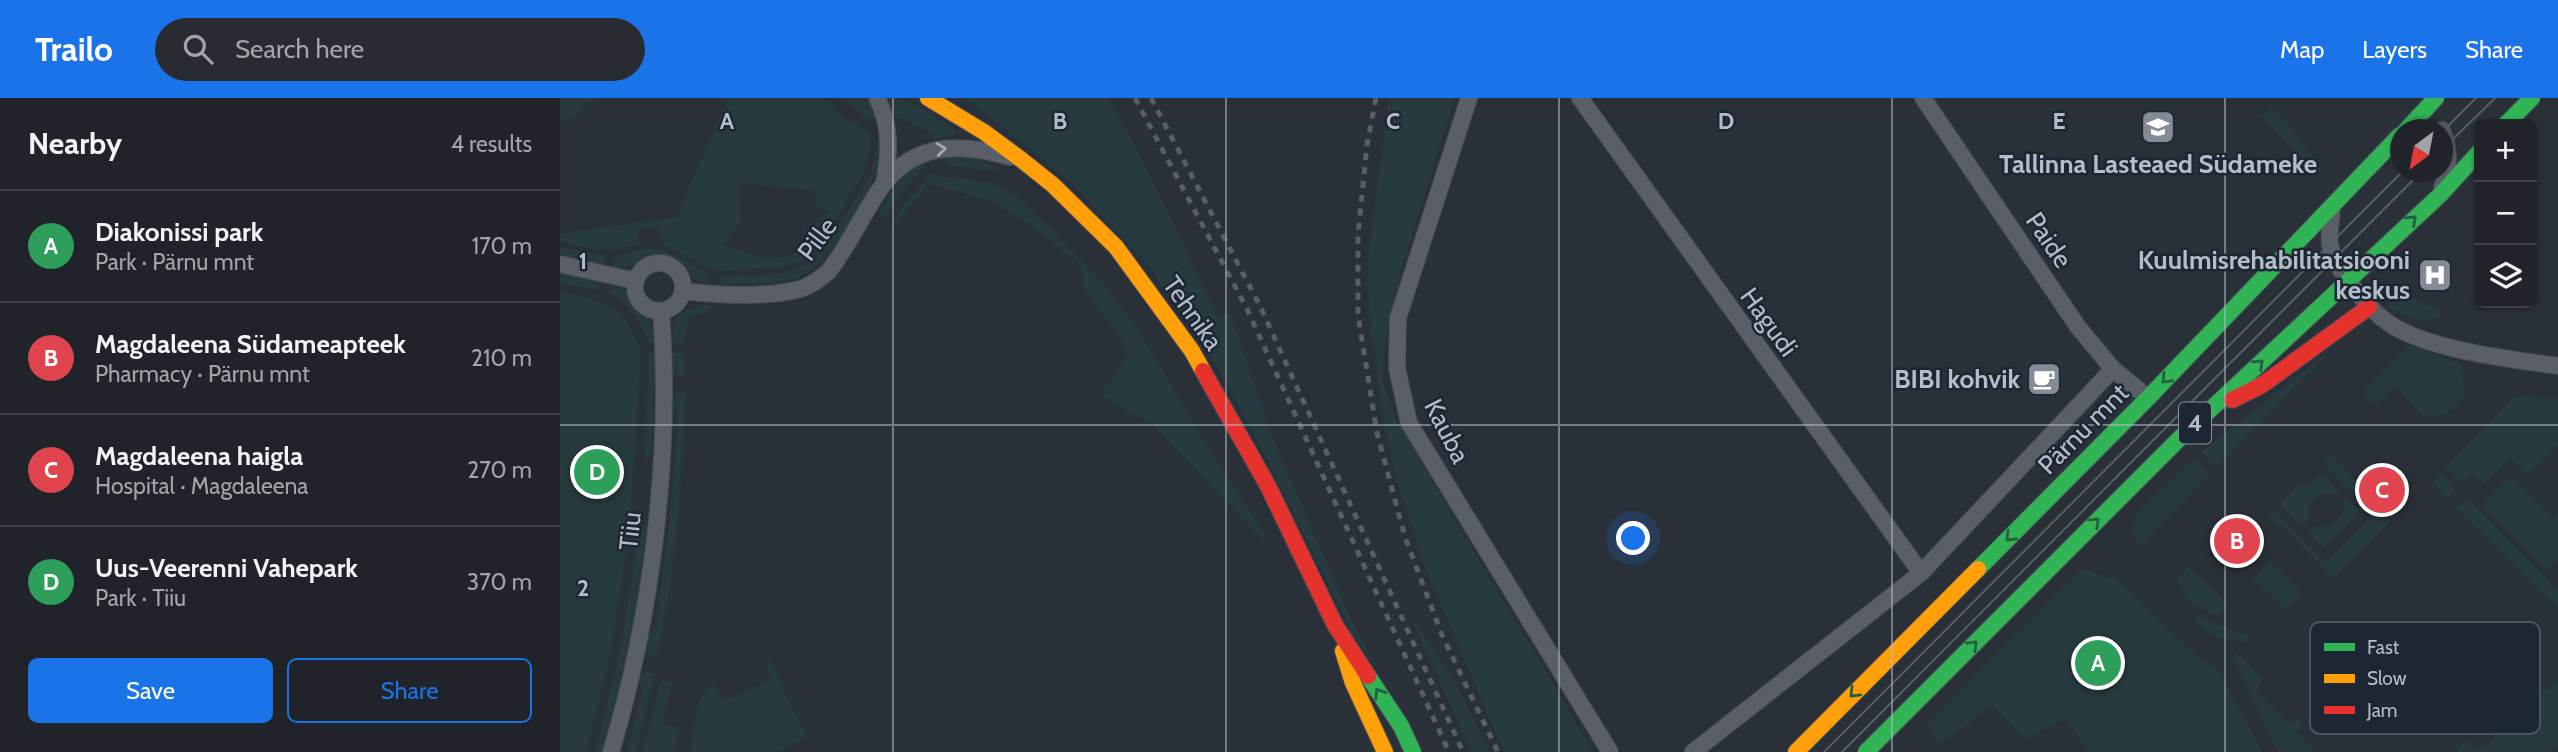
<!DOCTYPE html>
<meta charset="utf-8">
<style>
:root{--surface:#20242a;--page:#282c32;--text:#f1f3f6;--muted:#a2a4a8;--line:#3d4147;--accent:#1a73e8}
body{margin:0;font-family:Cabin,sans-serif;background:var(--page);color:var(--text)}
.controls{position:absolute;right:21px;top:21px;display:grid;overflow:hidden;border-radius:10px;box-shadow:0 2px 5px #0004}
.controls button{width:63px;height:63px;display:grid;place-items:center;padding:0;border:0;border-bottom:2px solid var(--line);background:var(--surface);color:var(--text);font:35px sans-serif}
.compass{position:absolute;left:1830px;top:21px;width:63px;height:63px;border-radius:50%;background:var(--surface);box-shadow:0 2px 5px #0004;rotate:212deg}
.you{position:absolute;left:1074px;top:441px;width:24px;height:24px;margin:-18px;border:5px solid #fff;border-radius:50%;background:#1a73e8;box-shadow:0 0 0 10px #1a73e833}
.badge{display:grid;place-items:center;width:46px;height:46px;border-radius:50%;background:var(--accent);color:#fff;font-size:23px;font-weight:700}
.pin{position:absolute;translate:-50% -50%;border:4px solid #fff;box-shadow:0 2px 7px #0006}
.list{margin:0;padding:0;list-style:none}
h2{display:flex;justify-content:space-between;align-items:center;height:91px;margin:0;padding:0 28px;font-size:30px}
h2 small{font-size:23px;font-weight:400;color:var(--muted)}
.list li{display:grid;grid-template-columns:46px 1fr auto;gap:21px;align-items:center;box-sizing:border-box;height:112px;padding:0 28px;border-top:2px solid var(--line)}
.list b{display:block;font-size:26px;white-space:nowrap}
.list p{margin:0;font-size:23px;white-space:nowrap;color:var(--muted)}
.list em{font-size:23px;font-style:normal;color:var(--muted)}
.actions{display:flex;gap:14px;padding:21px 28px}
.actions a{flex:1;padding:16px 0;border:2px solid var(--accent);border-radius:10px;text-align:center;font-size:24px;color:var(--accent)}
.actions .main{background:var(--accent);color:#fff}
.icon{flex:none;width:38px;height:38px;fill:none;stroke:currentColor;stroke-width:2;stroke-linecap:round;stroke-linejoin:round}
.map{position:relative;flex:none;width:1998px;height:654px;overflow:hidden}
header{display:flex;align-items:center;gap:42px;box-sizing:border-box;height:98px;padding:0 35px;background:var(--accent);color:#fff}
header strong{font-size:33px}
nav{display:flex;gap:38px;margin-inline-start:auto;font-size:24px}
.search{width:490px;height:63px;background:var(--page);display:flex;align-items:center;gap:18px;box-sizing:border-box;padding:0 24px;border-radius:38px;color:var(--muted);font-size:26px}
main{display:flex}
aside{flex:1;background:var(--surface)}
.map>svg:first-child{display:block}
.green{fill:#273a3e;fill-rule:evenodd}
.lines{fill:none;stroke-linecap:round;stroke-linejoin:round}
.street-casing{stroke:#484c53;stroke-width:18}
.fast-casing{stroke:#484c53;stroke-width:18}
.slow-casing{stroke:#484c53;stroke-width:18}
.jam-casing{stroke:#484c53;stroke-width:18}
.street{stroke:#5a5e66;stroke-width:16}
.fast{stroke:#30b455;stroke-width:16}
.slow{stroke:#ff9f0a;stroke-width:16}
.jam{stroke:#e5322d;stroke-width:16}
.tram{stroke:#595d64;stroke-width:2}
.rail{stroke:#595d64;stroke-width:5;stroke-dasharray:7 7;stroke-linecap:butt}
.oneway{stroke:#a2a9b5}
.oneway2{stroke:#255f41}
.grid{fill:none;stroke:#b4bcc9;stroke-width:2;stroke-opacity:0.55}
.labels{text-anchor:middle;stroke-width:5;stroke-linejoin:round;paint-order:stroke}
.shield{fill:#1d2633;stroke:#878f9c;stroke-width:2}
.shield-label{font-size:24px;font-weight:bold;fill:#b4bcc9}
.poi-label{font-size:26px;font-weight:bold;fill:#b4bcc9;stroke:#1d2633;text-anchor:end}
.street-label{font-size:26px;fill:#b4bcc9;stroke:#1d2633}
.key{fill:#1d2633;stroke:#4a5360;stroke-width:2}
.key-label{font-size:19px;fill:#b4bcc9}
.grid-label{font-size:23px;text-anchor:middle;font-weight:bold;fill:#b4bcc9;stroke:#1d2633;stroke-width:5;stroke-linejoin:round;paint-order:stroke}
</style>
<header>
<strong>Trailo</strong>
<div class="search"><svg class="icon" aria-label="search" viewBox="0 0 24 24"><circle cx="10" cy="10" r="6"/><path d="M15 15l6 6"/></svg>Search here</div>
<nav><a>Map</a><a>Layers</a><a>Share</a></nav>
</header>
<main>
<aside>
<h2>Nearby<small>4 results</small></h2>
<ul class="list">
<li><span class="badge" style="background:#2e9e5b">A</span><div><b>Diakonissi park</b><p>Park · Pärnu mnt</p></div><em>170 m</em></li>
<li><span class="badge" style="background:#e0444e">B</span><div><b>Magdaleena Südameapteek</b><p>Pharmacy · Pärnu mnt</p></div><em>210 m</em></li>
<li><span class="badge" style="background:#e0444e">C</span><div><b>Magdaleena haigla</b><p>Hospital · Magdaleena</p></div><em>270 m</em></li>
<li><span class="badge" style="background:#2e9e5b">D</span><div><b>Uus-Veerenni Vahepark</b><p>Park · Tiiu</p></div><em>370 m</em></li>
</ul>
<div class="actions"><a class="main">Save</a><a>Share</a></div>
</aside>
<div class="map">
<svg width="1998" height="654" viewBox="0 0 1998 654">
<rect width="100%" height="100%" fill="#2a3038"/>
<g class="green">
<polygon points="0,0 33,0 14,18 0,24"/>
<path d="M168,0H263L289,24L309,34L311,47L303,76L264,141L253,154L238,165L223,169L163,173L150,171L102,146L99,129L77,131L79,146C52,154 26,152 0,143V135L116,120ZM179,85L254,92L256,109L269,114L255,124L247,145L232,157L205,161L163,147L181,125Z"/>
<polygon points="283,0 305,0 317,21 303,18"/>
<path d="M330,0C351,0 376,20 394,31L396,33L394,38L374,41L373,36L346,22L336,21L329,5Z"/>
<polygon points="405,0 548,0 576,50 659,220 670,214 713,341 792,523 825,583 792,535 698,344 661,275 586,164 509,82"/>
<polygon points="829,0 894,0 842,170 826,235 822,281 836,321 1033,654 944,654 864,467 836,379 823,321 809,216 807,167"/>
<polygon points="1712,11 1733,32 1763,73 1759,76 1753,73 1701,18"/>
<path d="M322,37C321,46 321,55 319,64C311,96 271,166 240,179C216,188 184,185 159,186L160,180L164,178C202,177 235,182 263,152L311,75L317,44Z"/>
<polygon points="402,56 426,64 441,74 391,68 380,58"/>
<path d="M366,62L368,65L338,99L324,123L319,115C331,94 343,73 366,62Z"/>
<polygon points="371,76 429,85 443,90 459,101 488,127 543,185 579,233 648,349 697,424 708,446 593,327 540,297 567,259 562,241 524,192 521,167 469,125 428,102 369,86 334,129 330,126 347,102"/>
<polygon points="0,149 43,157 46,162 45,168 0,157"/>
<path d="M88,150C111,152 130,165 149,177L151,185L136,183C131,177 128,170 122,165C95,143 80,174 53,170L57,158Z"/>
<polygon points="0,175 42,184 40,189 34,192 0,184"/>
<path d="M50,185L66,193L77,213L87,220L93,231L96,247L88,244C82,223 69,205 49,195Z"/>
<path d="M0,194C45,204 68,206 81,256L70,428L51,554L26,654H0Z"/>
<path d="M1838,194L1883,214C1865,232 1847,217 1827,209Z"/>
<path d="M151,207L148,215L135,216L129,220L123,245L112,246C113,215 121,211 151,207Z"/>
<path d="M1850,247L1902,267C1903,277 1906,293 1902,301C1895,315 1876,321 1862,317L1835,288L1815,307L1802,294Z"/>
<polygon points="1771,252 1656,369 1641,354"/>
<polygon points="92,254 96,255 92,354 84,362 88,258"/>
<polygon points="112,255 121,255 125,261 125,278 119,279 111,273"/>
<path d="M118,294H126C122,382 117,471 97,558L86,555L87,536L95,531C106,458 114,386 118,312L110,305L114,296Z"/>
<polygon points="1955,298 1998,301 1998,347 1968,376 1951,360 1923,386 1911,376 1902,384 1886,368"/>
<polygon points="1770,357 1801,388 1801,404 1763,365"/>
<polygon points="1634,361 1649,376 1581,448 1572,435 1577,417"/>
<polygon points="1882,375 1896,391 1888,400 1872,384"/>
<path d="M1759,377H1764L1778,392L1773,397L1768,394C1760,395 1749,405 1747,414L1750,420L1741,428L1719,406L1740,385L1747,388Z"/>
<polygon points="1952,379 1992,420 1998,414 1998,461 1987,472 1922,407"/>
<polygon points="1805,391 1824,410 1826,414 1810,412 1805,407"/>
<polygon points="1786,399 1800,414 1763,450 1748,435 1757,427 1767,429 1782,416 1784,409 1781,404"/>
<polygon points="1907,400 1998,492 1998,510 1897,410"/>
<polygon points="1713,412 1765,465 1813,417 1827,419 1831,423 1773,480 1725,430 1723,432 1708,417"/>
<path d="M79,423L82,424L87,429L72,533L44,654H35C56,578 70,502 79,423Z"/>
<polygon points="1710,464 1742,495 1726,511 1694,480"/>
<path d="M1628,468L1669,507L1658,518C1640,510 1620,502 1619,479Z"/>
<polygon points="1527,472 1538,475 1547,482 1553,477 1629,552 1660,575 1702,654 1529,654 1505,620 1466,642 1432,607 1381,646 1367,628 1518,475"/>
<polygon points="845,507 893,581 929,654 912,654"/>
<path d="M1638,518L1689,539L1687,543C1663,543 1651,540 1634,522Z"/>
<polygon points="1676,555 1682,559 1703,582 1696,592 1730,627 1738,620 1741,623 1741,628 1736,633 1756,654 1719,654 1673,561 1672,558"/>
<path d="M210,562L247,639L217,654H130C134,635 134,595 155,586L163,603L212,582L205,563Z"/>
<polygon points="85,574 95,576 76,654 67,654 83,589 78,581"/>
<polygon points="102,580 112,584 103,625 119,630 115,654 82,654"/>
<polygon points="1998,584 1998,649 1990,654 1897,654 1898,649 1904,644 1910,644 1917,652 1935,641 1928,630 1939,624 1946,634 1964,622 1959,613 1959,609"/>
</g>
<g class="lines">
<g class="street-casing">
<g id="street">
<path d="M317,0C331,28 330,55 324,85"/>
<polyline points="909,0 838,220 837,270 849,325 1050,654"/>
<polyline points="1020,0 1361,475"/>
<polyline points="1363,0 1518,229 1553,271 1588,300"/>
<path d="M1882,90C1889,69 1891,53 1882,32"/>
<path d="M1772,109C1772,121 1768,136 1770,147C1773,161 1784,178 1793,189C1803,202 1813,214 1827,224C1866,252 1950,261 1998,268"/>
<circle cx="99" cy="189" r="24"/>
<polyline points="0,166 76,183"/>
<path d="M123,193C158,197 206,200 240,191C251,188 259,181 268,174C290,147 303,114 323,87C356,43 403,45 450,59"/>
<path d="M51,654C92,518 112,355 101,213"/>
<polyline points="1133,654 1361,475 1553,271"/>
</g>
</g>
<g class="fast-casing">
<g id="fast">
<polyline points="1946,26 1972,0"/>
<polyline points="1846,32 1876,0"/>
<polyline points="1418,471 1588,300 1840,37"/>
<polyline points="808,578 841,628 853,654"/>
<polyline points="1306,654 1621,339 1881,96 1919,54"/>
</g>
</g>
<g class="slow-casing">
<g id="slow">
<polyline points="368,0 424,34 463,63 493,87 556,149 632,253 643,273"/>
<polyline points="783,553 793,585 825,654"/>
<polyline points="1236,654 1418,471"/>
</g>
</g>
<g class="jam-casing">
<g id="jam">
<polyline points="643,273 708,388 775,527 808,578"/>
<polyline points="1672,302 1702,287 1809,209"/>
</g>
</g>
<use href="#street" class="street"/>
<use href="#fast" class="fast"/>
<use href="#slow" class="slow"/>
<use href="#jam" class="jam"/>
<g class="tram">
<polyline points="1882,34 1916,0"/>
<polyline points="1882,52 1935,0"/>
<polyline points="1264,654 1842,74"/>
<polyline points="1282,654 1861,74"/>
</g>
<g class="rail">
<polyline points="575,0 687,211 889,654"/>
<polyline points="591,0 700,208 903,654"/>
<polyline points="816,0 807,47 798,137 798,217 817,335 845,439 882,537 938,654"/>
</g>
</g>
<defs><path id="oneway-chevron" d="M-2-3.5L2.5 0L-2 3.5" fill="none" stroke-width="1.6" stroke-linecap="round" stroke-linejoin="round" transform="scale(1.75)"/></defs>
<use class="oneway" href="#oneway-chevron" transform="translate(381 51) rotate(-7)"/>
<g class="oneway2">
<use href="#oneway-chevron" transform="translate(1852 122) rotate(-43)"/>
<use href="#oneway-chevron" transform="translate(1699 266) rotate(-43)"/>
<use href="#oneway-chevron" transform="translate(1606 281) rotate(134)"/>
<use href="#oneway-chevron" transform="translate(1535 424) rotate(-45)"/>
<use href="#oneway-chevron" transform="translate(1450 439) rotate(135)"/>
<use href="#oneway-chevron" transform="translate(1413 547) rotate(-45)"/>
<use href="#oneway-chevron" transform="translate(819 595) rotate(-123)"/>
<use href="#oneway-chevron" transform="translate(1294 595) rotate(135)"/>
</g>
<path class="grid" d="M333,0V654M666,0V654M999,0V654M1332,0V654M1665,0V654M0,327H1998"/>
<defs>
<g id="school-square" transform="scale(1.75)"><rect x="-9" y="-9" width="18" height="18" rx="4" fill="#848b96" stroke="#1d2633"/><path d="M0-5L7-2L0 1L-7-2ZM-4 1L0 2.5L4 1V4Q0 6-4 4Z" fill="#fff"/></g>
<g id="hospital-square" transform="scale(1.75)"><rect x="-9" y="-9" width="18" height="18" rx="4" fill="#848b96" stroke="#1d2633"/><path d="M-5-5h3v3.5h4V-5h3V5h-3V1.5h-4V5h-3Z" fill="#fff"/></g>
<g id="cafe-square" transform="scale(1.75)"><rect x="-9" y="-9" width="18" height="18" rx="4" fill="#848b96" stroke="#1d2633"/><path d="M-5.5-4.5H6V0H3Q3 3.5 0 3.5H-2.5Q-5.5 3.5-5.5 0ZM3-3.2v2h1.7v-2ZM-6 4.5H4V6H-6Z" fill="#fff"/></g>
</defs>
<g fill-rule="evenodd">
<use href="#school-square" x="1598" y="29"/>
<use href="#hospital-square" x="1875" y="177"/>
<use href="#cafe-square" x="1484" y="281"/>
</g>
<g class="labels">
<rect class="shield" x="1619" y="304.5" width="32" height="41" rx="5"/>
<g class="shield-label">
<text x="1635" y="333">4</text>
</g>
<g class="poi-label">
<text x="1598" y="75" text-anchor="middle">Tallinna Lasteaed Südameke</text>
<text x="1850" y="171">Kuulmisrehabilitatsiooni<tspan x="1850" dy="30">keskus</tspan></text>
<text x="1460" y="290">BIBI kohvik</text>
</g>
<g class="street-label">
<text transform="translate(257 141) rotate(-53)" y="9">Pille</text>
<text transform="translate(1489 142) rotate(56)" y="9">Paide</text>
<text transform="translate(633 215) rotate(55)" y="9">Tehnika</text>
<text transform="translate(1209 224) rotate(54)" y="9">Hagudi</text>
<text transform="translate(1523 331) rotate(-45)" y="9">Pärnu mnt</text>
<text transform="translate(887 333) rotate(63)" y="9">Kauba</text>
<text transform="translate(70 433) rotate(-84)" y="9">Tiiu</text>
</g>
</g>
<rect x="1750" y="524" width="230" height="112" rx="10" class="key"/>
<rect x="1764" y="545" width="31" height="8" fill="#30b455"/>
<rect x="1764" y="576" width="31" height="9" fill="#ff9f0a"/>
<rect x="1764" y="608" width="31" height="8" fill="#e5322d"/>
<g class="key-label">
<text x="1807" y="556">Fast</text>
<text x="1807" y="587">Slow</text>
<text x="1807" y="619">Jam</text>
</g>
<g class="grid-label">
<text x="167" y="31">A</text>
<text x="500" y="31">B</text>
<text x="833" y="31">C</text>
<text x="1166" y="31">D</text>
<text x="1499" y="31">E</text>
<text x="23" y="171">1</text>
<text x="23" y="498">2</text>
</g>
</svg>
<div class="controls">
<button>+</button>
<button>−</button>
<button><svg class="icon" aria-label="layers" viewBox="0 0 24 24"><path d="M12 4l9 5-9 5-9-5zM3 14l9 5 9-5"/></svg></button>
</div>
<svg class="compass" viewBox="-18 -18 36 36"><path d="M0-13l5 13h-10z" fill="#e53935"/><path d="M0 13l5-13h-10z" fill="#a2a4a8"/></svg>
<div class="you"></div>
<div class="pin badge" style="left:1538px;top:565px;background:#2e9e5b">A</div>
<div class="pin badge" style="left:1677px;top:443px;background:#e0444e">B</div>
<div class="pin badge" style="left:1822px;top:392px;background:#e0444e">C</div>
<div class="pin badge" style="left:37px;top:374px;background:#2e9e5b">D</div>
</div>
</main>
